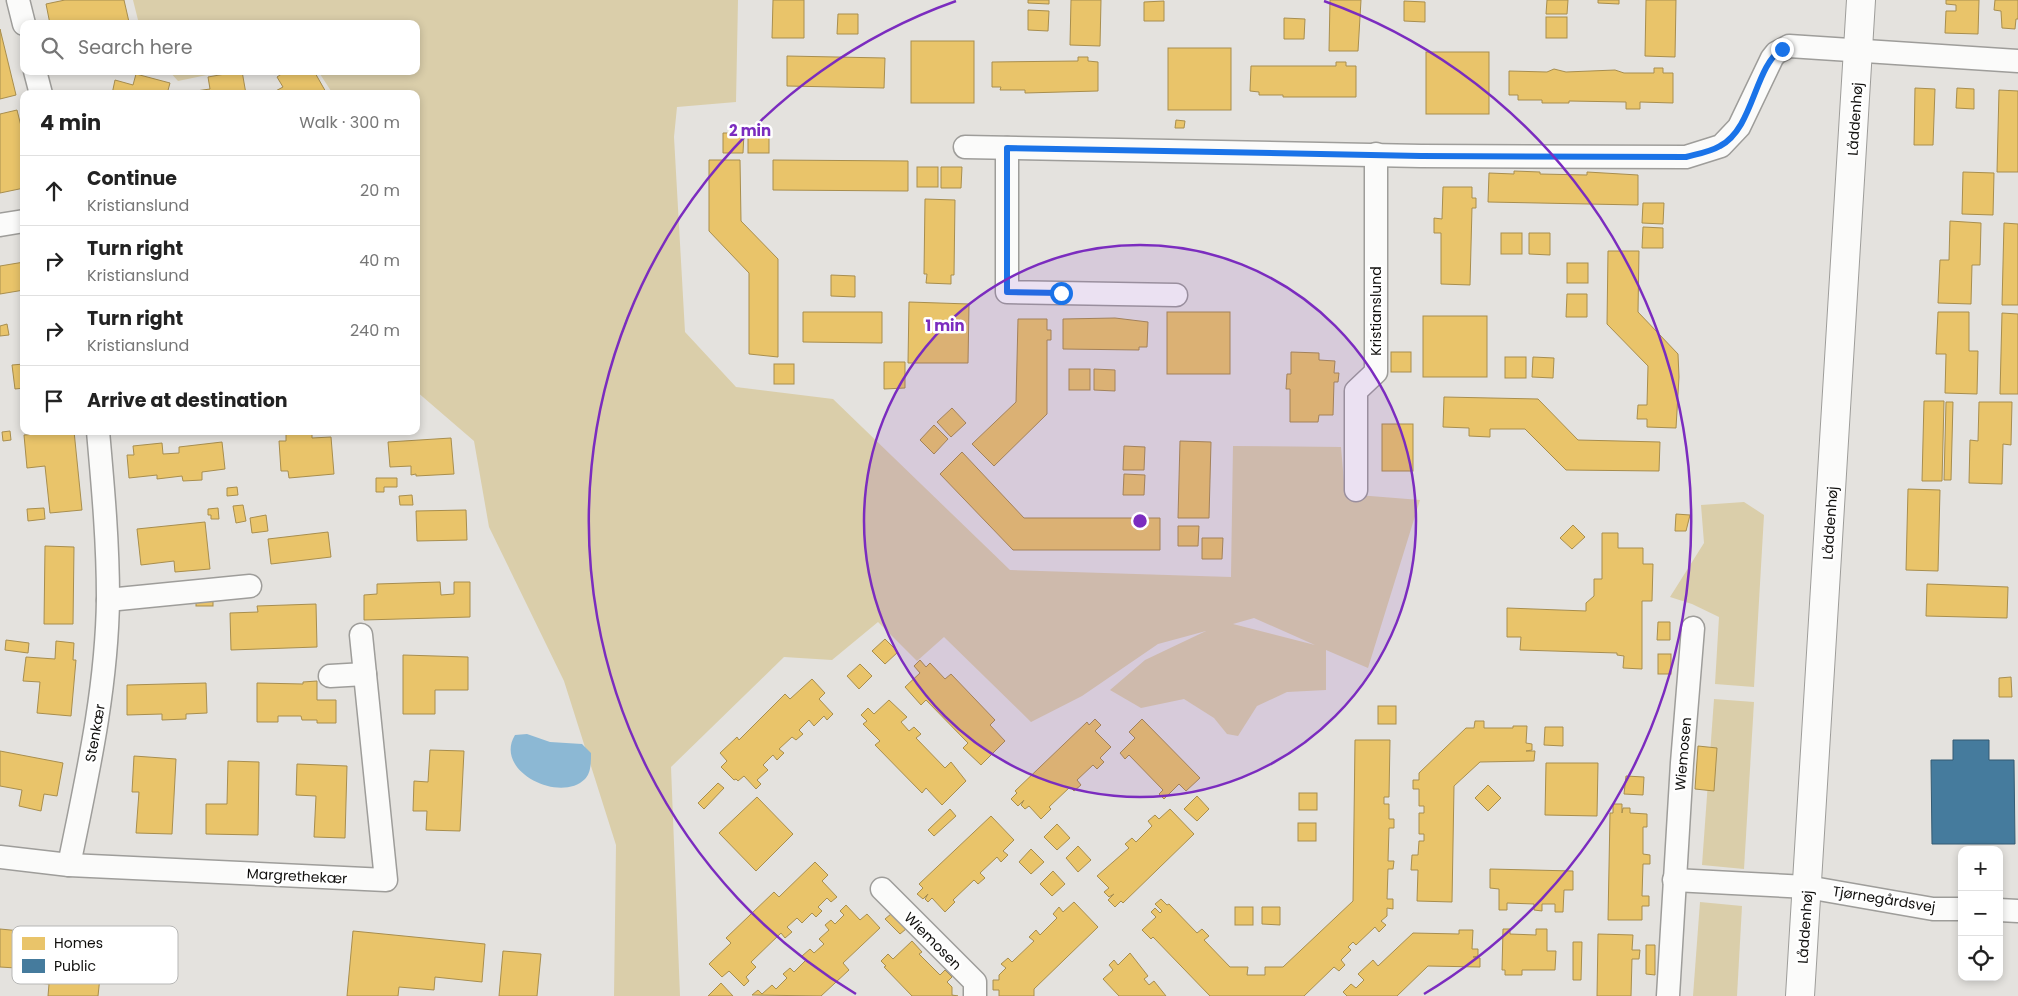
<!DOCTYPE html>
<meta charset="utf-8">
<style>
:root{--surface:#fff;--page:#f6f6f6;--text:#222;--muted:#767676;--line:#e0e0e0}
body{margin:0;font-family:Poppins,sans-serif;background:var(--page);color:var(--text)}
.controls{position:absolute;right:15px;bottom:15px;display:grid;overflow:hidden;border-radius:10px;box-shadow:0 2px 8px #0003}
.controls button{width:45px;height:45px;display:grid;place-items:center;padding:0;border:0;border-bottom:1px solid var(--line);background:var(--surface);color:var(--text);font:25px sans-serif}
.stop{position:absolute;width:15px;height:15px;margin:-11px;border:4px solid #1a73e8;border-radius:50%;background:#fff}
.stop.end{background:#1a73e8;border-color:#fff;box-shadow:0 1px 5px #0008}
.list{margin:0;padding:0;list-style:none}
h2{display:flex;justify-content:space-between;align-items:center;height:65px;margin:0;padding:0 20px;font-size:21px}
h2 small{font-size:16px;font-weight:400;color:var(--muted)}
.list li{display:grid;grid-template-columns:32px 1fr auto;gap:15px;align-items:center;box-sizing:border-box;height:70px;padding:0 20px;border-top:1px solid var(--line)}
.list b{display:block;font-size:19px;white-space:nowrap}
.list p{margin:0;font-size:16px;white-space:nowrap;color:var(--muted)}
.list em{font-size:16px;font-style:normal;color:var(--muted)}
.icon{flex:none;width:28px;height:28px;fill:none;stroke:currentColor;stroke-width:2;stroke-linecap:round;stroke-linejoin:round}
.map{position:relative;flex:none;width:2018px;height:996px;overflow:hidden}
.search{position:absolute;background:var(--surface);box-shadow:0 2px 8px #0003;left:20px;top:20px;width:400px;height:55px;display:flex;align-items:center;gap:12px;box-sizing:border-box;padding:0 18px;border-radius:10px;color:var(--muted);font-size:19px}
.panel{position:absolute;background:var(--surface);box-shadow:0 2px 8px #0003;left:20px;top:90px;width:400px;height:345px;border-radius:10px}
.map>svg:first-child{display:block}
.green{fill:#daceaa;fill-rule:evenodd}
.water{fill:#8cb8d4}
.homes{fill:#e9c46a;stroke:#a88e4e}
.public{fill:#457b9d;stroke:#355b72}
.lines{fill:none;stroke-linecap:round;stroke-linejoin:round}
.street-casing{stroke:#9e9d9a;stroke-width:25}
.secondary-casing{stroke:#9e9d9a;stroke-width:30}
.street{stroke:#fbfbfa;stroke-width:22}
.secondary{stroke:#fbfbfa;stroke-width:28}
.route{stroke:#1a73e8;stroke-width:6}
.ring{fill:none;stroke:#7b2cbf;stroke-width:2.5}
.labels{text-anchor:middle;stroke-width:5;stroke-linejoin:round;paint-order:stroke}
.street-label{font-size:14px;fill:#100f0d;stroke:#fff}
.key{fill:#fff;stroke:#b7b7b6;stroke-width:1}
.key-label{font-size:14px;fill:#100f0d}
.centre{fill:#7b2cbf;stroke:#fff;stroke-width:2.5}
.ring-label{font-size:15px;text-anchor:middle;font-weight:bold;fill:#7b2cbf;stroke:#fff;stroke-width:5;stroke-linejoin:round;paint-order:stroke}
</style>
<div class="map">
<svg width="2018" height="996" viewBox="0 0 2018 996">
<rect width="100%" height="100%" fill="#e4e2de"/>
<g class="green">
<path d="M133,0H738L736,102L677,107L674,137L685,332L736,387L833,399L1010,570L1231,577L1233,446L1341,447L1345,494L1420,500L1368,668L1326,650V690L1287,692L1257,706L1238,736L1227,734L1214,718L1184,699L1141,708L1110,690L1145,660L1206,631L1158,644L1082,696L1031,722L944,637L917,661L878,622L832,660L784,657L671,767L680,996H614L616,845L564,681L489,527L474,441L416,391V94H333L318,71H416V24H139ZM1254,618L1315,645L1233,624Z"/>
<polygon points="169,71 226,71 178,81"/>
<polygon points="1744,502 1764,515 1754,687 1715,684 1719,617 1692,604 1670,597 1704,543 1701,505"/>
<polygon points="1714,699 1754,702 1744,869 1702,865"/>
<polygon points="1700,902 1742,906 1737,996 1693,996"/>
</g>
<path class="water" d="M527,734L550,742L582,744L591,753C591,762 591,773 585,779C560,804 493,771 515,735Z"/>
<g class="homes">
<polygon points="65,0 124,0 129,22 120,24 50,24 46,4"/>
<polygon points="773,0 804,0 804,38 772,38"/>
<polygon points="1028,0 1049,0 1049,4 1028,3"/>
<polygon points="1071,0 1101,0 1100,46 1070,45"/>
<polygon points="1330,0 1361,0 1358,51 1329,51"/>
<polygon points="1547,0 1568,0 1567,14 1546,14"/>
<polygon points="1598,0 1619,0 1619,4 1598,3"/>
<polygon points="1646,0 1676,0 1675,57 1645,56"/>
<polygon points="1946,0 1979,0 1978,34 1945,33 1946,11 1956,11 1956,5 1946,4"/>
<polygon points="1995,0 2018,0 2018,19 2016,19 2015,29 2002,28 2001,11 1994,10"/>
<polygon points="1164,1 1164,21 1144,21 1144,2"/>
<polygon points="1404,1 1425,2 1425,22 1404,21"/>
<polygon points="1028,10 1049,11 1048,31 1028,30"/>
<polygon points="838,14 858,14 858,34 837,34"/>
<rect x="1546" y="17" width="21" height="21"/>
<polygon points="1284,18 1305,19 1304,39 1284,39"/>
<polygon points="0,29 16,95 0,99"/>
<rect x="911" y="41" width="63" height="62"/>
<rect x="1168" y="48" width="63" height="62"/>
<rect x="1426" y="52" width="63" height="62"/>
<polygon points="787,56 885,58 884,88 787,86"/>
<polygon points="1078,57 1088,57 1088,61 1098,62 1098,91 1025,93 1025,90 1000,90 1001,87 992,87 992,62 1078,61"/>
<polygon points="1336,62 1346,62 1346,66 1356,66 1356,97 1283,97 1283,95 1259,95 1259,92 1250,91 1251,66 1336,66"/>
<polygon points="1654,68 1663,68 1663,73 1673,73 1673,103 1640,102 1640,109 1626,109 1626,102 1569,101 1569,103 1542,103 1542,100 1518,100 1518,95 1509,95 1509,71 1547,72 1554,69 1566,72 1615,70 1624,73 1654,73"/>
<polygon points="242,71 246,94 196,94 196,91 210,89 208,77"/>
<polygon points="286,71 314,71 327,94 270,94 283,87 277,77"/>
<polygon points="136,74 170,83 167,94 112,94 115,80 133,85"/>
<polygon points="1915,88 1935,89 1933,145 1914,145"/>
<polygon points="1957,88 1974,89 1974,109 1956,108"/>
<polygon points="1999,90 2018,91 2018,172 1997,172"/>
<polygon points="17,110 24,138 24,188 0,193 0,114"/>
<polygon points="1176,120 1185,121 1184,128 1175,128"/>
<rect x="748" y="132" width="21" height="21"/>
<polygon points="723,133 744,133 743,153 723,153"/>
<polygon points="709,160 740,160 741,221 778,259 778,357 749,354 749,273 709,231"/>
<polygon points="773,160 908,161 908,191 773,190"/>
<rect x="917" y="167" width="21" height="20"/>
<polygon points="941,167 962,167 961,188 941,188"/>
<polygon points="1514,171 1540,172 1540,174 1587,175 1587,172 1638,175 1638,205 1488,202 1489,173 1514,174"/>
<polygon points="1963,172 1994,173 1993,215 1962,214"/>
<polygon points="1443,187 1472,187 1472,198 1476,198 1476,208 1472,208 1470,285 1441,284 1441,233 1434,233 1434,218 1442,219"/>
<polygon points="925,199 955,200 954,275 951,275 951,284 926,283 927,274 924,274"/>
<polygon points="1643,203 1664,203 1663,224 1642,223"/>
<polygon points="1950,221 1981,223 1980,265 1972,265 1971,304 1938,303 1940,260 1949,260"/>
<polygon points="2004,223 2018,224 2018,305 2002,305"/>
<polygon points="1643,227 1663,228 1663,248 1642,248"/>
<rect x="1501" y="233" width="21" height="21"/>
<polygon points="1529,233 1550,233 1550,255 1529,254"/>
<polygon points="1608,251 1639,251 1638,312 1678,354 1679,377 1676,428 1647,427 1647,419 1637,419 1638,405 1647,405 1648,366 1607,324"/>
<polygon points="24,262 24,290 0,294 0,266"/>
<rect x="1567" y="263" width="21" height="20"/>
<polygon points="831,275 855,276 855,297 831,296"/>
<polygon points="1567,294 1587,294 1587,317 1566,317"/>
<polygon points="909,302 969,304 968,363 908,363"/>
<polygon points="803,312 882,312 882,343 803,342"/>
<rect x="1167" y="312" width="63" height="62"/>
<polygon points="1938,312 1969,312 1969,351 1978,351 1977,394 1945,393 1946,354 1936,354"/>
<polygon points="2002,313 2018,314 2018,394 2000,394"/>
<rect x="1423" y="316" width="64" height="61"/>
<polygon points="1115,318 1148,322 1147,347 1139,347 1139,350 1063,349 1063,319"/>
<polygon points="1018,319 1047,319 1047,330 1051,330 1051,340 1047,340 1047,414 994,466 972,444 1016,402"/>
<polygon points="7,324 9,335 0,336 0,326"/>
<polygon points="1291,352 1319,353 1319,360 1335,361 1334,373 1339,373 1338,382 1334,382 1333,415 1319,415 1318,422 1290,422 1290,389 1286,389 1287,374 1291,374"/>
<rect x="1391" y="352" width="20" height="20"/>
<rect x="1505" y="357" width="21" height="21"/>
<polygon points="1533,357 1554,358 1553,378 1532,377"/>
<polygon points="884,362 905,362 905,388 884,389"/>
<polygon points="24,364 24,388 15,389 12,365"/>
<rect x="774" y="364" width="20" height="20"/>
<rect x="1069" y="369" width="21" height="21"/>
<polygon points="1094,369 1115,370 1115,391 1094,390"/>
<polygon points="1444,397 1538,399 1578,440 1660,442 1659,471 1566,470 1525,429 1490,429 1490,437 1469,436 1469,428 1443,427"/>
<polygon points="1924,401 1944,401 1942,481 1922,481"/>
<polygon points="1946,402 1953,402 1951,480 1944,480"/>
<polygon points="1979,402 2012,402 2011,445 2003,444 2002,484 1969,483 1970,440 1978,441"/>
<polygon points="952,408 966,423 951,437 937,422"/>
<rect x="1382" y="424" width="31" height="47"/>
<polygon points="934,425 948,439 934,454 920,440"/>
<polygon points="10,431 11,440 3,441 2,432"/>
<polygon points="74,431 82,510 50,513 45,466 27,468 24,435"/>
<polygon points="312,432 312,438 331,437 334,474 289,478 288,471 281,471 279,441 286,441 286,433"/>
<polygon points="451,438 454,474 416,476 416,474 411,475 411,466 390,467 388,442"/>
<polygon points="1180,441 1211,442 1209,518 1178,518"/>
<polygon points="222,442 225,469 202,472 202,480 183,481 182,476 157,479 157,475 129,478 127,455 134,455 133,446 162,443 163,454 179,453 179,447"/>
<polygon points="1124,446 1145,447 1144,470 1123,470"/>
<polygon points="962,452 1024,518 1160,518 1160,550 1013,550 940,474"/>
<polygon points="1124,474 1145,475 1144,495 1123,495"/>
<polygon points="376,478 397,478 397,487 384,487 384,492 376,492"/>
<polygon points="237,487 238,495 227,496 227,488"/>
<polygon points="1908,489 1940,490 1938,571 1906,570"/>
<polygon points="412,495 413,505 400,505 399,496"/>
<polygon points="243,505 246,521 236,523 233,506"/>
<polygon points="44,508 45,519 28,521 27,509"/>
<polygon points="218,508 219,519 211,519 211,515 208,515 208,509"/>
<polygon points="466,510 467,540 417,541 416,511"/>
<polygon points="1676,514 1690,515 1686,531 1675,531"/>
<polygon points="266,515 268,531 252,533 250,518"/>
<polygon points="205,522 210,569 175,572 174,561 141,565 137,529"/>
<polygon points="1573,525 1585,537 1572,549 1560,538"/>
<polygon points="1178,526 1199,526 1198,546 1178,546"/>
<polygon points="328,532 331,557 271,564 268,539"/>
<polygon points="1602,533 1618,533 1618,548 1643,548 1643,564 1653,564 1652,601 1642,601 1642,669 1623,668 1624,656 1617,655 1617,653 1520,650 1521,637 1507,637 1507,608 1586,611 1586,603 1594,596 1594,579 1602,579"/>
<polygon points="1202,538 1223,538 1222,559 1202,559"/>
<polygon points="45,546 74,547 73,624 44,624"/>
<polygon points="440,582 441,595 454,594 454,582 470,582 470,617 364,620 364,595 377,594 377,584"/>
<polygon points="1927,584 2008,587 2007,618 1926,616"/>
<rect x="196" y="596" width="17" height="10"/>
<polygon points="316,604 317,647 231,650 230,613 258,612 257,606"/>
<polygon points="1658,622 1670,622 1670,640 1657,640"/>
<polygon points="885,639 898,652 885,664 872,651"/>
<polygon points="6,640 29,643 28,653 5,650"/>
<polygon points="56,641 74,643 73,660 76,660 71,716 37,713 40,682 23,681 26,657 55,659"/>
<rect x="1658" y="654" width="13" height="20"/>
<polygon points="403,655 468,657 468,690 435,690 435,714 403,714"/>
<polygon points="920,660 926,667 930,663 945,679 951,674 995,720 990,725 1005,741 981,765 963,748 968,743 926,700 921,705 905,687 920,673 914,666"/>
<polygon points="860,664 872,676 859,689 847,676"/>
<polygon points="2011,677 2012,697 1999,697 1999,678"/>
<polygon points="812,679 825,693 819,699 833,714 827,720 824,716 814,726 809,720 799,730 803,734 796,740 792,737 779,749 784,753 777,760 773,755 763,765 768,770 757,780 761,784 756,789 744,776 738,781 736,779 734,780 721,767 727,761 720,753 737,737 739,740 785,694 790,699"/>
<polygon points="317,681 317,700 336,700 336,723 317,723 317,720 302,720 301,716 278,716 278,722 257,722 257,683 303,684 303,682"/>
<polygon points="206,683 207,713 186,714 186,719 162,720 162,714 127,715 127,685"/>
<polygon points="889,700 907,717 901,722 909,731 914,727 921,734 916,738 945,768 951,762 966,781 942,805 926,788 922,793 875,745 880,741 863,724 867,721 861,715 868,708 874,714"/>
<rect x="1378" y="706" width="18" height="18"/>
<polygon points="1095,719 1101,725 1095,731 1111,747 1100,758 1104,762 1097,769 1093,765 1077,780 1081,785 1074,791 1070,787 1049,807 1051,809 1041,819 1029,806 1025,809 1021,805 1024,800 1018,806 1011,799 1017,793 1015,791 1087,722 1089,725"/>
<polygon points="1142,719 1200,778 1186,791 1179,784 1164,799 1159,794 1163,790 1129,755 1125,759 1120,753 1135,738 1129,732"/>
<polygon points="1475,721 1484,721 1484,728 1513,728 1513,726 1527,726 1526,743 1532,744 1532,750 1526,751 1535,751 1534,761 1480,762 1454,786 1452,902 1417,901 1418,870 1411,870 1412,855 1418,855 1419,841 1424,841 1424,834 1419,834 1419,813 1424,813 1424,806 1419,806 1419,789 1413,789 1413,780 1419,780 1419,773 1466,728 1474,728"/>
<polygon points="1545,727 1563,727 1563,746 1544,745"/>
<polygon points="1355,740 1390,740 1389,797 1384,797 1384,804 1389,804 1389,819 1394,819 1394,828 1389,828 1388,861 1394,861 1393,869 1388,869 1387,899 1393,899 1393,909 1387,908 1387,916 1381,921 1386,925 1379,932 1375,927 1356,945 1353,942 1348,947 1351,950 1341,960 1345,965 1339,971 1334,967 1304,996 1210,996 1153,937 1151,939 1142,930 1156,917 1151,912 1155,908 1160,913 1162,911 1155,904 1161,899 1167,905 1169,904 1197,933 1202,929 1209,936 1204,940 1230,967 1248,967 1247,975 1265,975 1265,967 1283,967 1353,901"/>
<polygon points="1698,746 1717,748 1714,791 1695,789"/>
<polygon points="430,750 464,751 460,831 426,830 427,811 413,811 414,781 428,782"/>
<polygon points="0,751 63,763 57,796 44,794 41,811 19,806 22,790 0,786"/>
<polygon points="134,756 176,759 172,834 136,833 139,792 132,792"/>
<polygon points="228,761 259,762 258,835 206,834 206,804 227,804"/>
<polygon points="1546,763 1598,763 1597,816 1545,815"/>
<polygon points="297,764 347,766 345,838 314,837 316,796 296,795"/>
<polygon points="1626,776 1644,777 1643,795 1624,794"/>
<polygon points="718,783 724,788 704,809 698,803"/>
<polygon points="1488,785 1501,798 1488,811 1475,798"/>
<rect x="1299" y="793" width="18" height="17"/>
<polygon points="1197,796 1209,809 1197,821 1184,809"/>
<polygon points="757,797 793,834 756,871 719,833"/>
<polygon points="1613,804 1622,804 1622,813 1623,808 1630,808 1630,813 1647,814 1647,827 1643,827 1643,854 1650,855 1650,864 1643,864 1642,896 1649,896 1649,906 1642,906 1642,920 1608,920 1610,813 1613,813"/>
<polygon points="950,809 956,816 934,836 928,830"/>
<polygon points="1170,809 1194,834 1123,903 1121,901 1115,907 1108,900 1114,894 1109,897 1104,892 1109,888 1097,876 1129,848 1125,844 1132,838 1136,842 1152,826 1148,821 1155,815 1159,819"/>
<polygon points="991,816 1014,840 1003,851 1008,855 1001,862 997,857 980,873 985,878 978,884 974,880 953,900 955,902 945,912 932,898 928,902 925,899 928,894 923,899 917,894 923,888 919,884"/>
<rect x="1298" y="823" width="18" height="18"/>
<polygon points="1057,824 1070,838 1057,850 1044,837"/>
<polygon points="1078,846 1091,860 1078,872 1066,858"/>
<polygon points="1031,849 1044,862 1031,874 1019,862"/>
<polygon points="815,862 828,875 822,881 837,897 831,902 827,898 818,907 822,911 816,917 812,913 802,923 797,918 787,927 792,932 785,938 781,933 751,962 756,967 746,977 749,981 744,986 729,971 722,977 709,964 731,943 726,938 774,892 779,897"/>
<polygon points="1490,869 1573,871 1573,890 1564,890 1563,912 1555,912 1555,904 1542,904 1542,911 1534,910 1534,904 1507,903 1507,910 1499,910 1499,889 1490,888"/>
<polygon points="1053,871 1065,884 1052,896 1040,884"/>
<polygon points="1074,902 1098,927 1034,989 1034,996 999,996 999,990 993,990 993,980 999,980 999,975 1006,968 1001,964 1008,958 1012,962 1034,941 1029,937 1036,930 1040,935 1057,918 1053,914 1059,907 1063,912"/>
<polygon points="846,905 860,920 867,914 880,928 843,963 849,970 821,996 752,995 758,990 762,994 772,985 776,989 787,978 783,974 790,968 794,972 806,960 802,956 810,949 814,953 824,944 819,939 829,930 825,925 831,920 835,924 844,915 840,911"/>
<rect x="1235" y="907" width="18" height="18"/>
<polygon points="1262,907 1280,907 1280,925 1262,924"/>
<polygon points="891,914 906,929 900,934 885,919"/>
<polygon points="0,929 104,939 98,996 48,996 49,984 14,981 16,968 0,967"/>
<polygon points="1503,929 1510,929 1510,934 1536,935 1536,929 1547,929 1547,951 1556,951 1555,970 1522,970 1522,975 1505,975 1505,970 1502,970"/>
<polygon points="1459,930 1473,930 1472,949 1478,949 1478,956 1473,957 1480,958 1480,967 1428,966 1397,996 1347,996 1343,992 1351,984 1356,988 1364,980 1358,974 1373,960 1378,966 1413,933 1459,934"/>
<polygon points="353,931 485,944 482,982 435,977 434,990 399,987 398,996 347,996"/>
<polygon points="1598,934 1633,935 1632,950 1640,950 1639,959 1632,959 1631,996 1597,996"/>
<polygon points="912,941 922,952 919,954 940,975 945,970 952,977 947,982 952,987 952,995 958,996 912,996 884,967 886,966 881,961 888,954 893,959"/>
<polygon points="1573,942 1582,942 1581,980 1573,980"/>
<polygon points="1646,945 1655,945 1655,975 1646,974"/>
<polygon points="503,951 541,954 537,996 499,996"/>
<polygon points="1130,953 1148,976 1144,979 1149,985 1154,981 1166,996 1119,996 1103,979 1113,970 1109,965 1114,960 1118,965"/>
<polygon points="721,983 733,996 708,996"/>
</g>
<polygon class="public" points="1953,740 1989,740 1989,760 2014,760 2015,844 1932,844 1931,760 1953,760"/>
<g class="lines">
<g class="street-casing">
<g id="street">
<polyline points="18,0 24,24"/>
<polyline points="35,71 41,94"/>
<polyline points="965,147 1421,156 1686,157 1721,146 1739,127 1772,58 1776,53 1789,46 2018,61"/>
<polyline points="1007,148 1007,292 1176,295"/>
<polyline points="0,225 24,221"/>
<polyline points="1356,490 1356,391 1376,372 1376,154"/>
<polyline points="108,600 250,586"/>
<polyline points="330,676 365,674"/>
<polyline points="0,857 69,865 386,880 361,635"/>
<path d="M69,865C87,777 107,689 108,598C108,542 103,487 98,431"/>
<polyline points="1674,880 1807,887 1933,909 1962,909"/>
<polyline points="882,889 975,982 975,996"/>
<polyline points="1999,910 2018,911"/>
<polyline points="1668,996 1682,763 1693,628"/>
</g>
</g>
<g class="secondary-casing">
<polyline id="secondary" points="1800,996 1861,0"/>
</g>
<use href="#street" class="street"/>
<use href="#secondary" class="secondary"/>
</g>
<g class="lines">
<path class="route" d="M1061,293L1007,292V148L1421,156L1686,157C1697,154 1710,152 1720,146C1754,128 1754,67 1782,49"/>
</g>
<circle cx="1140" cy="521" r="276" fill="#7b2cbf" fill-opacity=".12"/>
<g class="ring">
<circle cx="1140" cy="521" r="276"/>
<path d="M856 994A552 552 0 0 1 956 1M1324 1A552 552 0 0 1 1424 994"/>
</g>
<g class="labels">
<g class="street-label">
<text transform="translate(1855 119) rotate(-86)" y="5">Låddenhøj</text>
<text transform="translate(1376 311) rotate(-90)" y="5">Kristianslund</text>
<text transform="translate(1830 523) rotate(-86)" y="5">Låddenhøj</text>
<text transform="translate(95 733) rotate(-80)" y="5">Stenkær</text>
<text transform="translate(1683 754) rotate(-85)" y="5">Wiemosen</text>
<text transform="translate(297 876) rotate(3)" y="5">Margrethekær</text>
<text transform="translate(1884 899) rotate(9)" y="5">Tjørnegårdsvej</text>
<text transform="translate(1805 927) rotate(-86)" y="5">Låddenhøj</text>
<text transform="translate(933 941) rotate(45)" y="5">Wiemosen</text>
</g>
</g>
<rect x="12" y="926" width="166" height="58" rx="8" class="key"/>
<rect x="22" y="937" width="23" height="13" fill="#e9c46a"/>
<rect x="22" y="959" width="23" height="14" fill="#457b9d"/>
<g class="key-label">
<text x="54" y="948">Homes</text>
<text x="54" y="971">Public</text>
</g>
<circle cx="1140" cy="521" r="8" class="centre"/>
<g class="ring-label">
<text x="750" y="136">2 min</text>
<text x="945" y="331">1 min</text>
</g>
</svg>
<div class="controls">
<button>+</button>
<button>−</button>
<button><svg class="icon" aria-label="locate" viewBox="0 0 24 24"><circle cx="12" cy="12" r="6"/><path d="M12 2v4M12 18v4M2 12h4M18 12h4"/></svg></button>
</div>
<div class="stop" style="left:1061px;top:293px"></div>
<div class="stop end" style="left:1782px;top:49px"></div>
<div class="search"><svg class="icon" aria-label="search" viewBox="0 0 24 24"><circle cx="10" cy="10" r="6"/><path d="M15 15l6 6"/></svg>Search here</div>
<section class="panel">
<h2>4 min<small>Walk · 300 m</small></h2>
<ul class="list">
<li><svg class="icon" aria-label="ahead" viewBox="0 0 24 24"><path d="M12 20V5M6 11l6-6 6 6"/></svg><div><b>Continue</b><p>Kristianslund</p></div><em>20 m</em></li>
<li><svg class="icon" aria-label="right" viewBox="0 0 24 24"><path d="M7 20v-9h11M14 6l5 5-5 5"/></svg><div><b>Turn right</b><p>Kristianslund</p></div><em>40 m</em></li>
<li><svg class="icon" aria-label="right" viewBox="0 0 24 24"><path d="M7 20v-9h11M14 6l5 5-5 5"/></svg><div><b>Turn right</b><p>Kristianslund</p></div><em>240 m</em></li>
<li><svg class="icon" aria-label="arrive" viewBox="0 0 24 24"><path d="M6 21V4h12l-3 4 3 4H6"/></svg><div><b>Arrive at destination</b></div></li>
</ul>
</section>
</div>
